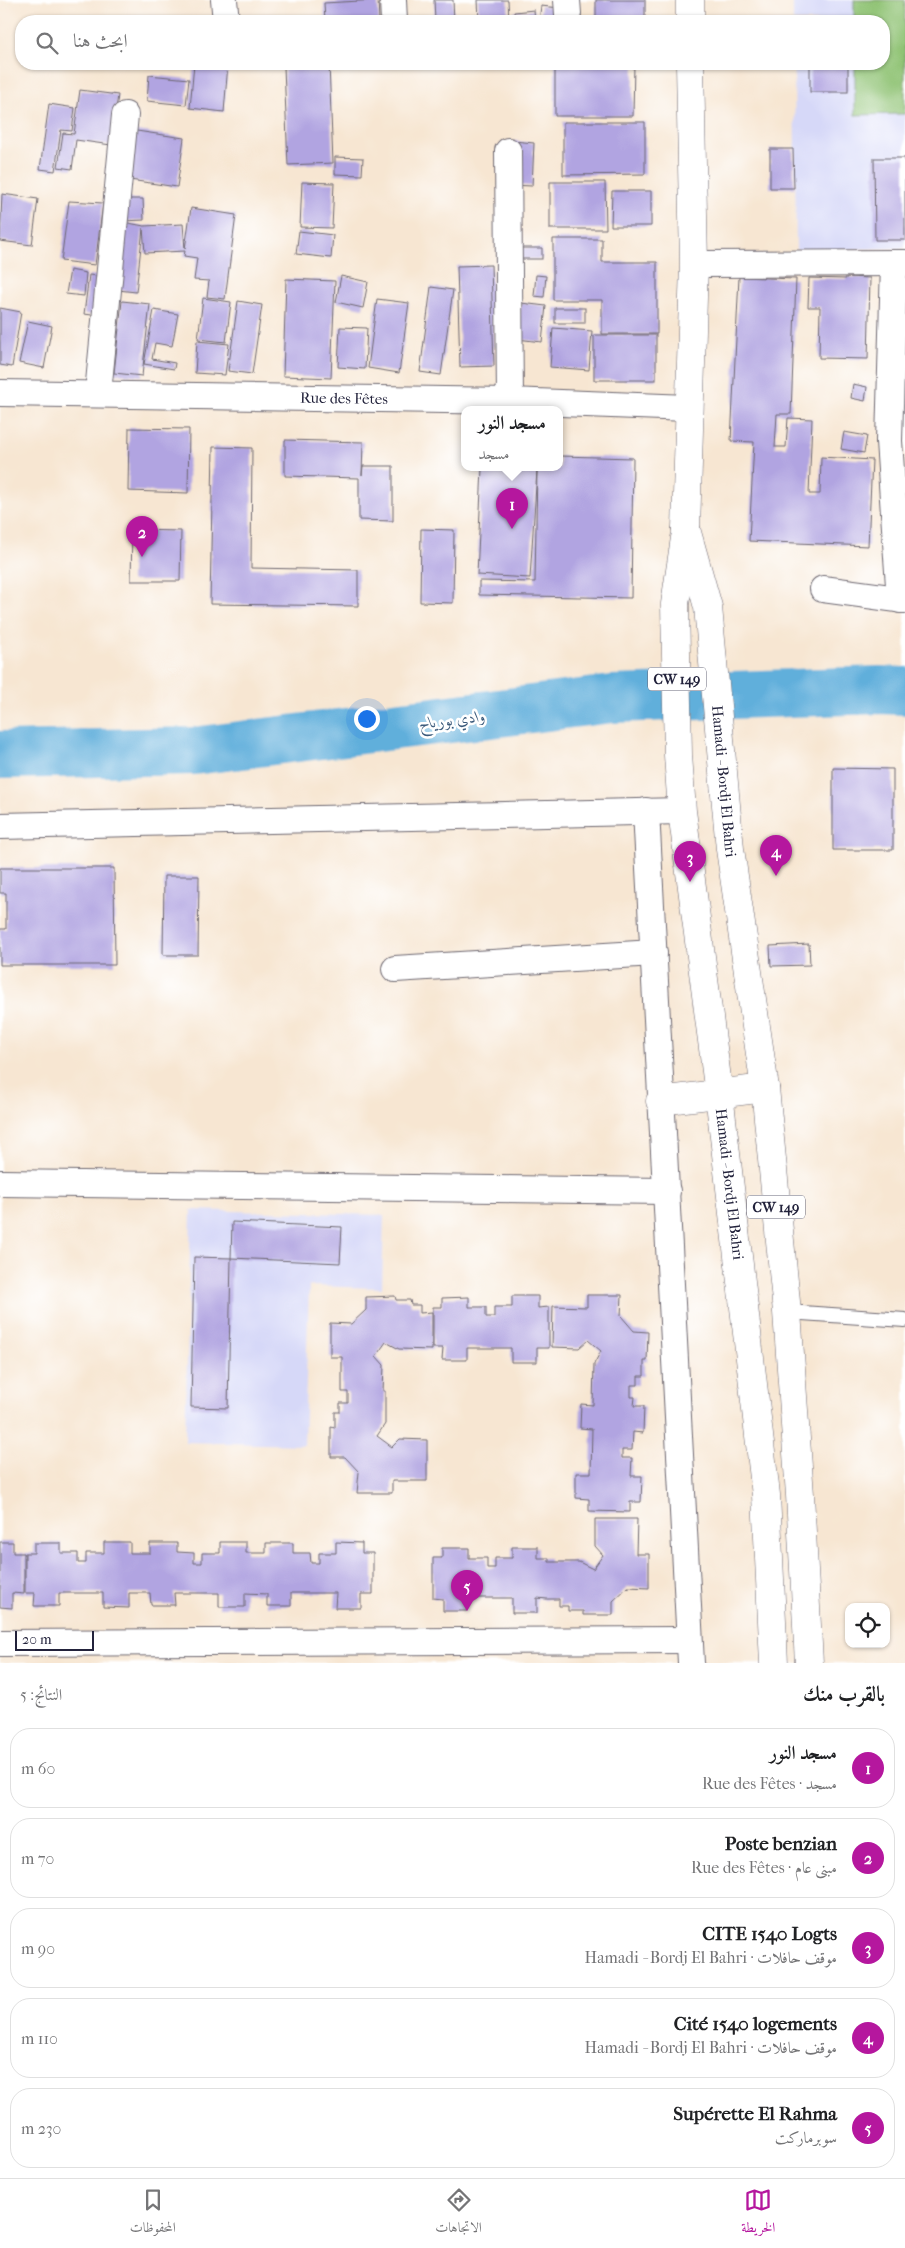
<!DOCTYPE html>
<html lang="ar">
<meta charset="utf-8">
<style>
:root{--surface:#fff;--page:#f2f2f2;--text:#202124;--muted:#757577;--line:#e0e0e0;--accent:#b5179e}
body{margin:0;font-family:"IM FELL French Canon",Amiri,serif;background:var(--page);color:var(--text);direction:rtl}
.controls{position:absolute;right:15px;bottom:15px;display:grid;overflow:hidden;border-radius:10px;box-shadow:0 1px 4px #0004}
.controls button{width:45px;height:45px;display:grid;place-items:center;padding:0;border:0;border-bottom:1px solid var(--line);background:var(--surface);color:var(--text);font:25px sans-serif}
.scale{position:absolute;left:15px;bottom:12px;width:79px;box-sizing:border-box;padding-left:5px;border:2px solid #22223b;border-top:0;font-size:14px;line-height:18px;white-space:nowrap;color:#22223b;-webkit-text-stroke:4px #fff;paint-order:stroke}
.you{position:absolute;left:366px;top:718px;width:18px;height:18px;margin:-12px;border:4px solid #fff;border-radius:50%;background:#1a73e8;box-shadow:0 0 0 8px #1a73e833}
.badge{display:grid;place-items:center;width:32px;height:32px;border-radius:50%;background:var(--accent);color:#fff;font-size:16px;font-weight:700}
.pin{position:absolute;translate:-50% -41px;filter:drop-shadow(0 1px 2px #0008)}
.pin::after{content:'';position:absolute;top:26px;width:18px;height:15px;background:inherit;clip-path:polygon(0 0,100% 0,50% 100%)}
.popup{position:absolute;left:461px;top:406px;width:102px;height:65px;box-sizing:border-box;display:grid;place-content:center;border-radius:10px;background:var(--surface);filter:drop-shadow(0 1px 4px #0005);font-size:16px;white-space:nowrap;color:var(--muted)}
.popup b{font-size:19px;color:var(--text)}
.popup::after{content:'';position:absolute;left:50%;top:100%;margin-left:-10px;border:10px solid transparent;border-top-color:var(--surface)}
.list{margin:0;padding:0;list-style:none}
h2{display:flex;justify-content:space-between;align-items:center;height:65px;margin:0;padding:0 20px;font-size:21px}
h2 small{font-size:16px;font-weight:400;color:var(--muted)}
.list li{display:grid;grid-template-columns:32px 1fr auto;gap:15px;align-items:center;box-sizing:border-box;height:80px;margin:0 10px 10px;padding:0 10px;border:1px solid var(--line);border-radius:20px}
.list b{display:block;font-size:19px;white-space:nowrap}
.list p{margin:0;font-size:16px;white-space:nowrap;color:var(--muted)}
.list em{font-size:16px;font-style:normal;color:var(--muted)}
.icon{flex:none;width:28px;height:28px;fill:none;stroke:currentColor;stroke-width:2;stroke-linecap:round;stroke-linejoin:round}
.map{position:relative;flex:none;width:905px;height:1663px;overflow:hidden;direction:ltr}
.search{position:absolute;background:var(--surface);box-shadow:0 1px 4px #0004;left:15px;right:15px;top:15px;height:55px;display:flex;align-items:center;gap:12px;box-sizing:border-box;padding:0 18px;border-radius:20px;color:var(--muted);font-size:19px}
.sheet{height:515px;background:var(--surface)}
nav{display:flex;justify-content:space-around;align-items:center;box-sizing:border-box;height:70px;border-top:1px solid var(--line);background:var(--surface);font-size:14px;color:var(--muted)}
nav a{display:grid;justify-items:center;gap:2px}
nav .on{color:var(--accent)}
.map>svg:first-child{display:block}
.built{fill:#d6d8f8}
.green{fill:#90c374;stroke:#597258}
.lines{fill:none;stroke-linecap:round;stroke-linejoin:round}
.river{stroke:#60afdb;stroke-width:48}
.building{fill:#b1a4e1}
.service-casing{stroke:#6d6770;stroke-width:16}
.minor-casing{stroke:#6d6770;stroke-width:28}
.secondary-casing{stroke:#6d6770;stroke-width:29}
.trunk-casing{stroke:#6d6770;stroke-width:29}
.service{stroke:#fff;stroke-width:14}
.minor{stroke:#fff;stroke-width:26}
.secondary{stroke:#fff;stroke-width:28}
.trunk{stroke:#fff;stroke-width:28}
.labels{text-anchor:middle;stroke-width:5;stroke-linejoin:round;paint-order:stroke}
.shield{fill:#fff;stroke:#646476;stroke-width:1}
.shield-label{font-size:14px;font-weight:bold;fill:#22223b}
.street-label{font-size:15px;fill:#22223b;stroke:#fff}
.water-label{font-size:16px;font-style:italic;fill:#3b5a7b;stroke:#fff}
</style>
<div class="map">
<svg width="905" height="1663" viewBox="0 0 905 1663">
<rect width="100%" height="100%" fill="#fff"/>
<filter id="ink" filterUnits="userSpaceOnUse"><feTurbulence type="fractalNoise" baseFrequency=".02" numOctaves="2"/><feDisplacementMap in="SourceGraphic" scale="10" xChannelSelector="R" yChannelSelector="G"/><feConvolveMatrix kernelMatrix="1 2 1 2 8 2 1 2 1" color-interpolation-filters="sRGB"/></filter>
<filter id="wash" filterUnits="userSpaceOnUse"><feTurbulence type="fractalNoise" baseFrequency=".0096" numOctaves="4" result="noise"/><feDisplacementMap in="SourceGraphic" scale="20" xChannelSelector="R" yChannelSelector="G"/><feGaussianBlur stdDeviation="1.12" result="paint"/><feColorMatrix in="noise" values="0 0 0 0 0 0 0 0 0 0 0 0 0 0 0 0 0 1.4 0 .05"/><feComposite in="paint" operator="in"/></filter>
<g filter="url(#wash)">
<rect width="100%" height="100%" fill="#f7e6d2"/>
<g class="built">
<polygon points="793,0 905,0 905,248 796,250 794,64 884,64 884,21 793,21"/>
<polygon points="191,1210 384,1215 382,1288 309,1286 304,1445 185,1442"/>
</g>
<polygon class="green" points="854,0 905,0 905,114 855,115 855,64 884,64 884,21 854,21"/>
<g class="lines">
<polyline class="river" points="0,755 193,751 612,699 879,690 905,691"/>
</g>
<g id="blocks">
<g class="building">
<polygon points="378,0 379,21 325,21 324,3"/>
<polygon points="434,0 453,0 454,21 435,21"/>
<polygon points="478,0 508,0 509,21 479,21"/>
<rect x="596" y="0" width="49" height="21"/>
<polygon points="541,6 560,8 558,21 539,21"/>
<polygon points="534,10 535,21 515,21 514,12"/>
<polygon points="194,64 228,64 224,112 190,108"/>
<polygon points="329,64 333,163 288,165 284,67"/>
<polygon points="555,64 634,64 633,116 555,116"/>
<rect x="810" y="64" width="38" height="28"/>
<polygon points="149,75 189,79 186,105 147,101"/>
<polygon points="80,90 118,95 111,145 76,140 72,169 58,167 63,133 74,134"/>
<polygon points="49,104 75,108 72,131 61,130 55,171 40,169"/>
<polygon points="563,122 645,122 645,174 563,175"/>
<polygon points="130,130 184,138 177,187 123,179"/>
<polygon points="514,141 534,143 532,186 511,185"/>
<polygon points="770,149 793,149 794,188 770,188"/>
<polygon points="335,157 363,158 362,175 335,174"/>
<polygon points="874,158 905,158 905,240 875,240"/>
<polygon points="302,182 334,183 332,228 300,227"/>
<polygon points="550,182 605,182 606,229 550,229"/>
<polygon points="612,191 651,191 651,226 611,226"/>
<polygon points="2,194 38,199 32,245 0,241"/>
<polygon points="123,199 143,199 144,220 123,221"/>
<polygon points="69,201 103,203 95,265 61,261"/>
<polygon points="191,208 236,215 225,299 207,297 209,281 194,280 197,258 184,256 185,251 145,253 143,228 136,292 109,289 118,221 144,226 183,224 185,249"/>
<polygon points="299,231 333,235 331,258 296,254"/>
<polygon points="553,239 602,239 602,262 657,262 657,334 602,334 602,300 553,300"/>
<rect x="516" y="248" width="26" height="11"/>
<polygon points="491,265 494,366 460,367 457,266"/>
<polygon points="70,270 86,273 84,296 66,294"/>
<polygon points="89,275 105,277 100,316 84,314"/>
<polygon points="536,275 546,276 544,297 534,296"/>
<polygon points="341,276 368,282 363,308 336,302"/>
<polygon points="739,277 796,279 791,414 777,414 775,447 786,447 788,418 812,419 809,494 820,494 821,457 872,460 868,546 749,541 754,442 731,441"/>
<polygon points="846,277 870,278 868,359 819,358 820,307 808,307 809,278 846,279"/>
<polygon points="286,279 335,281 331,378 283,376"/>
<polygon points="431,287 453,290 441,375 420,372"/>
<polygon points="203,298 231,302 226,342 198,339"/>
<polygon points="377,299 409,303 399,373 368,368"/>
<polygon points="122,301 150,304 142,376 114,373"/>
<polygon points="238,301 262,305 252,374 228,371"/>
<polygon points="521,303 546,306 542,342 517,339"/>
<polygon points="0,308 21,312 12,367 0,365"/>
<rect x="555" y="308" width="30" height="15"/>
<polygon points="154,310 178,314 172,346 155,343 152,359 175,363 174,369 144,364"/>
<polygon points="28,321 52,326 44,368 19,363"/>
<polygon points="340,327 367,328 365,369 338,367"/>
<polygon points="553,328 592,331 589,370 550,367"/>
<rect x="594" y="335" width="62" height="45"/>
<polygon points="197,341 229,344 225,375 195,373"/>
<polygon points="853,384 867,387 865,401 851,398"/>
<polygon points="129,428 189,429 188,493 128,491"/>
<polygon points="844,432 867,436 864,453 841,449"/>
<polygon points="285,440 363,442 362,475 363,466 393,466 393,521 359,520 359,478 285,476"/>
<polygon points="213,447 252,448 251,568 358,570 358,606 210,604"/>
<polygon points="560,456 633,458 631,598 479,595 479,581 535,582 537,470 530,578 477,575 482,468 560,468"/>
<polygon points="421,529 454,530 453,603 420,602"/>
<polygon points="132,530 181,531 180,581 131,581"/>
<polygon points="833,768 893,769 893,850 833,850"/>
<polygon points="0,868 114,868 115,965 0,965 0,929 6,929 6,893 0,893"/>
<polygon points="164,876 199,876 198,955 163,955"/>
<polygon points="809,944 810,965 771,966 770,946"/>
<polygon points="232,1222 342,1227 340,1263 231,1258 228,1408 191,1407 194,1257 231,1258"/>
<polygon points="587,1295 622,1295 621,1316 634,1331 648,1332 647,1361 644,1361 644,1376 638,1376 638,1385 631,1385 631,1397 635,1397 634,1406 644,1406 643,1433 633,1432 632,1450 622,1450 622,1458 632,1458 631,1476 642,1476 641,1502 630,1502 630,1512 589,1511 589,1499 576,1498 576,1473 591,1473 592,1429 580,1428 581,1404 593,1405 594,1364 601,1351 588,1340 579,1348 552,1347 553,1306 587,1307"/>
<polygon points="395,1296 396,1300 410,1300 411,1305 420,1305 420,1313 432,1312 432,1350 399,1349 386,1342 376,1356 384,1365 383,1391 385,1391 385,1424 377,1436 392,1447 400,1439 427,1440 427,1481 392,1481 392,1493 357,1493 359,1472 345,1457 331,1457 331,1427 335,1428 335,1412 340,1412 340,1403 348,1403 348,1392 342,1392 342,1357 330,1357 330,1323 351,1324 366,1310 366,1297"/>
<polygon points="512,1296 538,1296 538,1308 549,1307 549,1348 537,1348 537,1362 511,1362 511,1348 467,1348 467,1360 442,1360 443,1348 433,1348 433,1307 442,1307 442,1298 469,1297 469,1307 486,1307 486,1317 494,1317 494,1307 512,1307"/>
<polygon points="595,1519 637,1519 636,1554 649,1554 649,1588 628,1587 613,1601 613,1615 583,1615 583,1611 568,1611 568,1606 559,1606 559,1599 547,1599 537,1598 537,1613 512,1613 512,1598 467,1598 467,1611 443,1611 443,1599 433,1598 433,1558 442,1558 442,1548 469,1548 469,1558 487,1558 487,1568 495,1568 495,1558 512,1558 512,1547 538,1547 538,1558 549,1558 549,1562 579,1562 593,1569 603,1555 595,1546"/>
<polygon points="0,1542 13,1542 13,1553 24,1553 24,1594 12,1593 12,1608 0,1607"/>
<polygon points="104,1542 130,1542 130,1553 150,1553 150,1543 177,1543 177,1552 194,1553 194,1563 202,1563 202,1553 220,1553 220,1542 246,1542 246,1553 266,1553 266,1543 293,1543 293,1553 310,1553 311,1563 319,1563 319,1553 336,1553 336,1542 362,1543 362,1553 373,1553 373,1594 361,1594 361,1608 335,1608 336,1593 291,1593 291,1606 267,1606 267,1594 245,1593 245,1607 219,1607 219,1593 174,1593 175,1605 151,1605 150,1593 129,1593 129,1608 103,1607 103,1593 59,1593 59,1606 34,1606 35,1593 25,1593 25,1553 34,1553 34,1543 61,1543 61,1553 78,1553 78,1563 86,1563 86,1553 104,1553"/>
</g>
</g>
</g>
<g filter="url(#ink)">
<use href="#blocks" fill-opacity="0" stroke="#6d6770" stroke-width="1"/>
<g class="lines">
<g class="service-casing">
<polyline id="service" points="787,1312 905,1320"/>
</g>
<g class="minor-casing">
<g id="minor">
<polyline points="224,0 226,21"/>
<polyline points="393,0 394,21"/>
<polyline points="567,0 568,14"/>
<polyline points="508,151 510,401"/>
<polyline points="894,263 889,441 900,600"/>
<polyline points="694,264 905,263"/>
<path id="s1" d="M0,393L510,401L688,408"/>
<polyline points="98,393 125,115"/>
<polyline points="823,589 905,600"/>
<polyline points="646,811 691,1663"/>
<polyline points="0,826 682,811"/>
<polyline points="395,969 654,953"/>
<polyline points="0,1183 667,1191"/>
<polyline points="0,1643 689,1640"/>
</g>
</g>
<g class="secondary-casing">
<g id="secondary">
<polyline points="690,0 690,21"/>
<polyline points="686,529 694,264 690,64"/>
</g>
</g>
<g class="trunk-casing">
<g id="trunk">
<path id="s2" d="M686,529L708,607L730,849L765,1088L787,1312L800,1495L809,1663"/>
<path id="s3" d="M685,538L675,604L678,755L682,811L719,1094L766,1495L774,1663"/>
<polyline points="660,1101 765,1088"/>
</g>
</g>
<use href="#service" class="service"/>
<use href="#minor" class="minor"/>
<use href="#secondary" class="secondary"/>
<use href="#trunk" class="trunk"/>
</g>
</g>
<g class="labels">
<g class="shield">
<rect x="648" y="667.5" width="58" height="23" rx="4"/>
<rect x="747" y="1195.5" width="58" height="23" rx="4"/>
</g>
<g class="shield-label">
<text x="677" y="684">CW 149</text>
<text x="776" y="1212">CW 149</text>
</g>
<g class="street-label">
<text dy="5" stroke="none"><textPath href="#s1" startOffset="344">Rue des Fêtes</textPath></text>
<text dy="5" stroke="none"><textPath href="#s2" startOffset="256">Hamadi - Bordj El Bahri</textPath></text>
<text dy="5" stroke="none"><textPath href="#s3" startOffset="650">Hamadi - Bordj El Bahri</textPath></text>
</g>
<g class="water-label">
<text transform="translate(452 719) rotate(-7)" y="6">وادي بورياح</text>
</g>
</g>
</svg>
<div class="controls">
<button><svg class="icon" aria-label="locate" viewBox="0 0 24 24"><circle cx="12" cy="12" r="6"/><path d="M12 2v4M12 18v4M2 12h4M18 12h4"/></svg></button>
</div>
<div class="scale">20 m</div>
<div class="you"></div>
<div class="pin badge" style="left:512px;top:529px">1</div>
<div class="popup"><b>مسجد النور</b>مسجد</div>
<div class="pin badge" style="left:142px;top:557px">2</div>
<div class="pin badge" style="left:690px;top:882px">3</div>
<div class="pin badge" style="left:776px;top:876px">4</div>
<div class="pin badge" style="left:467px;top:1611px">5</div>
<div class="search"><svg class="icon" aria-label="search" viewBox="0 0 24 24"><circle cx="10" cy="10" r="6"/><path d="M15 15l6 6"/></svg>ابحث هنا</div>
</div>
<section class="sheet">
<h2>بالقرب منك<small>النتائج: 5</small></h2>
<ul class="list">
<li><span class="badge">1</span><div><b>مسجد النور</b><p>مسجد · Rue des Fêtes</p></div><em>60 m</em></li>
<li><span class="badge">2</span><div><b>Poste benzian</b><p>مبنى عام · Rue des Fêtes</p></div><em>70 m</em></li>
<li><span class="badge">3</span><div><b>CITE 1540 Logts</b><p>موقف حافلات · Hamadi - Bordj El Bahri</p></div><em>90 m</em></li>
<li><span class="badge">4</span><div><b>Cité 1540 logements</b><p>موقف حافلات · Hamadi - Bordj El Bahri</p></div><em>110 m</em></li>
<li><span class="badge">5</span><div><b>Supérette El Rahma</b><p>سوبرماركت</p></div><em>230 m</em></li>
</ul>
</section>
<nav>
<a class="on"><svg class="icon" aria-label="map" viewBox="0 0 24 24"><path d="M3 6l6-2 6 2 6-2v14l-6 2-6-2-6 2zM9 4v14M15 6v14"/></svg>الخريطة</a>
<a><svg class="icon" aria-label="directions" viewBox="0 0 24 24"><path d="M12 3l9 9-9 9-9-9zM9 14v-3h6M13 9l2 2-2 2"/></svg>الاتجاهات</a>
<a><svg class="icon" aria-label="saved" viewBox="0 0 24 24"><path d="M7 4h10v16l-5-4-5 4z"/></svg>المحفوظات</a>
</nav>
